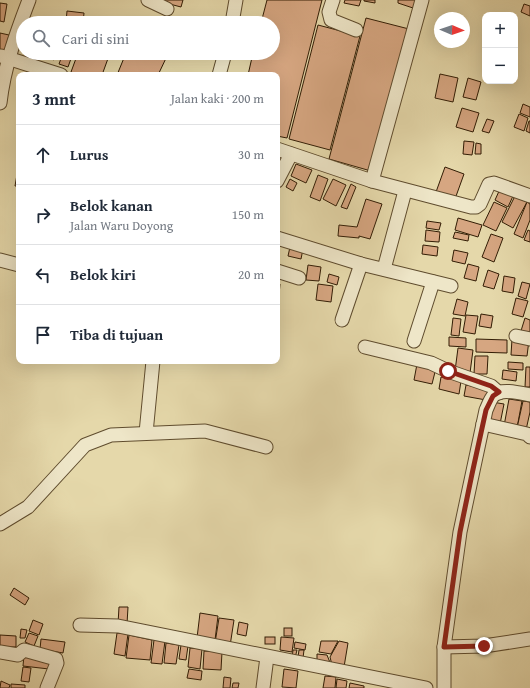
<!DOCTYPE html>
<html lang="id">
<meta charset="utf-8">
<style>
:root{--surface:#fff;--page:#f2f2f3;--text:#1f2937;--muted:#747a83;--line:#e0e1e3}
body{margin:0;font-family:"Gentium Book Plus",serif;background:var(--page);color:var(--text)}
.controls{position:absolute;right:12px;top:12px;display:grid;overflow:hidden;border-radius:8px;box-shadow:0 4px 16px #0002}
.controls button{width:36px;height:36px;display:grid;place-items:center;padding:0;border:0;border-bottom:1px solid var(--line);background:var(--surface);color:var(--text);font:20px sans-serif}
.compass{position:absolute;left:434px;top:12px;width:36px;height:36px;border-radius:50%;background:var(--surface);box-shadow:0 4px 16px #0002;rotate:92deg}
.stop{position:absolute;width:12px;height:12px;margin:-9px;border:3px solid #8f2418;border-radius:50%;background:#fff}
.stop.end{background:#8f2418;border-color:#fff;box-shadow:0 1px 4px #0008}
.list{margin:0;padding:0;list-style:none}
h2{display:flex;justify-content:space-between;align-items:center;height:52px;margin:0;padding:0 16px;font-size:17px}
h2 small{font-size:13px;font-weight:400;color:var(--muted)}
.list li{display:grid;grid-template-columns:26px 1fr auto;gap:12px;align-items:center;box-sizing:border-box;height:60px;padding:0 16px;border-top:1px solid var(--line)}
.list b{display:block;font-size:15px;white-space:nowrap}
.list p{margin:0;font-size:13px;white-space:nowrap;color:var(--muted)}
.list em{font-size:13px;font-style:normal;color:var(--muted)}
.icon{flex:none;width:22px;height:22px;fill:none;stroke:currentColor;stroke-width:2;stroke-linecap:round;stroke-linejoin:round}
.map{position:relative;flex:none;width:530px;height:688px;overflow:hidden}
.search{position:absolute;background:var(--surface);box-shadow:0 4px 16px #0002;left:16px;top:16px;width:264px;height:44px;display:flex;align-items:center;gap:10px;box-sizing:border-box;padding:0 14px;border-radius:22px;color:var(--muted);font-size:15px}
.panel{position:absolute;background:var(--surface);box-shadow:0 4px 16px #0002;left:16px;top:72px;width:264px;height:292px;border-radius:8px}
.map>svg:first-child{display:block}
.building{fill:#d6a681;stroke:#321d05}
.lines{fill:none;stroke-linecap:round;stroke-linejoin:round}
.minor-casing{stroke:#5f4c2e;stroke-width:15}
.minor{stroke:#eee6c8;stroke-width:13}
.route{stroke:#8f2418;stroke-width:5}
</style>
<div class="map">
<svg width="530" height="688" viewBox="0 0 530 688">
<rect width="100%" height="100%" fill="#e5d8aa"/>
<filter id="stains"><feTurbulence type="fractalNoise" baseFrequency=".005" numOctaves="4"/><feColorMatrix values="0 0 0 0 .2 0 0 0 0 .09 0 0 0 0 .02 0 0 0 .5 -.17"/></filter>
<radialGradient id="worn" r=".72"><stop offset=".6" stop-color="#630" stop-opacity="0"/><stop offset="1" stop-color="#630" stop-opacity=".3"/></radialGradient>
<g class="building">
<polygon points="163,0 183,0 181,7 162,2"/>
<polygon points="267,0 322,0 287,138 277,136 277,75 248,75 253,53 273,53 273,23 261,23"/>
<polygon points="345,0 361,0 359,6 344,3"/>
<polygon points="364,0 375,0 375,3 364,1"/>
<polygon points="398,0 416,0 413,8 398,3"/>
<polygon points="0,3 7,4 4,22 0,21"/>
<polygon points="524,4 530,6 530,16 521,12"/>
<polygon points="67,11 84,13 83,23 66,22"/>
<polygon points="366,18 409,29 371,171 329,159"/>
<polygon points="318,25 360,36 330,150 289,139"/>
<polygon points="0,33 9,35 5,51 0,50"/>
<polygon points="41,53 57,53 54,60"/>
<polygon points="63,53 73,53 68,67 59,64"/>
<polygon points="78,53 110,53 102,75 78,75 71,72"/>
<polygon points="126,53 166,53 168,54 158,75 117,75"/>
<polygon points="440,74 458,78 453,102 435,98"/>
<polygon points="468,78 481,82 476,100 463,97"/>
<polygon points="523,104 530,107 530,117 520,113"/>
<polygon points="462,108 479,113 473,132 456,127"/>
<polygon points="519,114 528,118 524,131 514,127"/>
<polygon points="487,119 494,121 489,133 482,131"/>
<polygon points="529,121 530,121 530,133 526,131"/>
<polygon points="464,141 474,142 472,155 463,154"/>
<polygon points="476,143 481,144 481,154 475,154"/>
<polygon points="19,163 19,186 15,186"/>
<polygon points="296,164 312,170 306,183 291,176"/>
<polygon points="445,167 464,174 455,199 436,192"/>
<polygon points="318,175 328,179 320,201 310,197"/>
<polygon points="290,179 297,183 293,191 286,187"/>
<polygon points="333,179 346,185 336,206 323,199"/>
<polygon points="351,184 356,187 347,209 341,207"/>
<polygon points="500,189 513,196 508,207 495,200"/>
<polygon points="515,196 527,202 513,228 502,222"/>
<polygon points="366,199 382,204 370,239 359,236 359,238 338,236 339,225 357,227"/>
<polygon points="494,202 507,208 496,231 483,225"/>
<polygon points="527,202 530,204 530,220 523,238 514,234"/>
<polygon points="458,218 482,225 478,237 455,230"/>
<polygon points="427,221 441,223 439,230 426,228"/>
<polygon points="426,230 440,232 439,242 425,241"/>
<polygon points="528,230 530,231 530,242 524,240"/>
<polygon points="455,232 469,235 468,241 453,238"/>
<polygon points="491,234 503,238 494,262 482,257"/>
<polygon points="423,245 438,247 437,256 422,254"/>
<polygon points="290,247 303,249 301,259 288,256"/>
<polygon points="454,250 468,253 465,264 452,261"/>
<polygon points="468,264 479,267 476,281 464,278"/>
<polygon points="308,265 321,267 319,281 306,280"/>
<polygon points="488,270 499,274 494,289 483,286"/>
<polygon points="329,274 339,277 337,285 327,282"/>
<polygon points="504,276 515,278 513,293 502,291"/>
<polygon points="522,282 530,284 526,299 518,296"/>
<polygon points="277,284 280,284 279,295 277,295"/>
<polygon points="318,284 333,286 331,302 316,300"/>
<polygon points="516,298 528,301 523,317 512,314"/>
<polygon points="457,299 468,302 465,316 453,314"/>
<polygon points="481,314 493,316 491,328 479,326"/>
<polygon points="466,315 478,316 475,334 463,332"/>
<polygon points="453,318 461,319 459,336 451,335"/>
<polygon points="525,318 530,320 530,337 520,334"/>
<polygon points="449,337 466,338 466,347 449,346"/>
<polygon points="476,339 507,340 507,353 476,352"/>
<polygon points="512,339 529,340 527,356 511,355"/>
<polygon points="458,348 473,350 470,373 455,371"/>
<polygon points="475,356 488,356 487,374 474,374"/>
<polygon points="508,362 523,363 523,370 508,369"/>
<polygon points="417,364 436,368 432,384 414,380"/>
<polygon points="526,367 530,367 530,387 525,387"/>
<polygon points="503,370 517,372 516,381 502,379"/>
<polygon points="441,377 461,381 459,394 439,389"/>
<polygon points="466,385 488,389 486,400 464,396"/>
<polygon points="509,399 522,401 517,428 504,426"/>
<polygon points="523,401 530,402 530,412 526,430 517,428"/>
<polygon points="492,402 504,404 500,424 488,422"/>
<polygon points="14,588 29,598 25,605 10,595"/>
<polygon points="119,607 128,607 127,624 118,624"/>
<polygon points="200,613 218,616 215,640 197,638"/>
<polygon points="219,618 234,620 230,646 215,643"/>
<polygon points="33,620 43,624 39,635 29,631"/>
<polygon points="239,622 248,624 246,636 237,634"/>
<rect x="284" y="628" width="8" height="8"/>
<polygon points="21,629 27,630 25,638 20,638"/>
<polygon points="29,633 38,636 34,646 25,642"/>
<polygon points="117,633 128,634 125,656 114,654"/>
<polygon points="0,635 16,636 16,647 0,647"/>
<polygon points="129,635 152,640 150,660 126,658"/>
<rect x="265" y="637" width="10" height="7"/>
<polygon points="281,637 294,638 292,652 280,650"/>
<polygon points="41,639 65,642 63,653 40,649"/>
<polygon points="154,640 165,641 162,664 151,663"/>
<polygon points="321,641 338,641 331,654 319,652"/>
<polygon points="339,641 348,643 344,667 332,665 330,657"/>
<polygon points="295,642 306,644 305,650 294,648"/>
<polygon points="166,643 179,645 176,664 164,663"/>
<polygon points="181,645 188,646 186,660 179,659"/>
<polygon points="190,648 202,649 200,669 188,667"/>
<polygon points="293,650 297,650 295,658 292,658"/>
<polygon points="299,650 304,650 303,658 298,657"/>
<polygon points="204,651 222,652 221,670 203,669"/>
<polygon points="317,654 327,655 331,665 317,663"/>
<polygon points="24,655 51,658 49,669 23,666"/>
<polygon points="23,667 31,668 29,682 21,681"/>
<polygon points="189,669 202,671 201,680 187,678"/>
<polygon points="284,669 298,671 296,688 282,687"/>
<polygon points="325,676 336,677 335,688 323,688"/>
<polygon points="224,677 231,678 230,688 223,688"/>
<polygon points="337,679 347,681 346,688 336,688"/>
<polygon points="1,681 10,685 9,688 0,688"/>
<polygon points="233,683 239,683 238,688 232,688"/>
<polygon points="350,683 364,686 364,688 349,688"/>
<polygon points="11,684 25,685 25,688 11,688"/>
</g>
<g class="lines">
<g class="minor-casing">
<g id="minor">
<polyline points="148,0 167,9"/>
<polyline points="333,0 329,12 331,20 356,30"/>
<polyline points="232,23 236,0"/>
<polyline points="1,56 61,75"/>
<polyline points="219,75 225,53"/>
<path d="M0,103C4,67 16,34 29,0"/>
<polyline points="277,149 372,181 471,207 476,207 480,204 489,184 494,183 530,196"/>
<polyline points="277,181 291,154"/>
<polyline points="372,181 422,0"/>
<polyline points="277,238 361,264 451,286"/>
<polyline points="0,260 19,265"/>
<polyline points="384,269 405,191"/>
<polyline points="277,271 299,278"/>
<polyline points="342,320 361,264"/>
<polyline points="516,336 530,339"/>
<polyline points="414,341 433,282"/>
<polyline points="365,347 431,363 448,371 491,386 499,393"/>
<polyline points="483,424 527,434 530,437"/>
<polyline points="146,433 153,361"/>
<polyline points="0,524 28,507 85,445 111,435 205,431 266,447"/>
<polyline points="80,625 118,626 426,688"/>
<polyline points="444,647 484,646 530,639"/>
<polyline points="0,652 18,655 24,650 56,659 57,663 47,688"/>
<polyline points="263,688 267,657"/>
<path d="M444,688V647L460,532L486,410C488,406 490,399 494,395C502,388 520,393 530,395"/>
</g>
</g>
<use href="#minor" class="minor"/>
</g>
<g class="lines">
<polyline class="route" points="448,371 491,386 499,392 493,396 486,410 472,474 460,532 444,647 484,646"/>
</g>
<rect width="100%" height="100%" filter="url(#stains)"/>
<rect width="100%" height="100%" fill="url(#worn)"/>
</svg>
<div class="controls">
<button>+</button>
<button>−</button>
</div>
<svg class="compass" viewBox="-18 -18 36 36"><path d="M0-13l5 13h-10z" fill="#e53935"/><path d="M0 13l5-13h-10z" fill="#747a83"/></svg>
<div class="stop" style="left:448px;top:371px"></div>
<div class="stop end" style="left:484px;top:646px"></div>
<div class="search"><svg class="icon" aria-label="search" viewBox="0 0 24 24"><circle cx="10" cy="10" r="6"/><path d="M15 15l6 6"/></svg>Cari di sini</div>
<section class="panel">
<h2>3 mnt<small>Jalan kaki · 200 m</small></h2>
<ul class="list">
<li><svg class="icon" aria-label="ahead" viewBox="0 0 24 24"><path d="M12 20V5M6 11l6-6 6 6"/></svg><div><b>Lurus</b></div><em>30 m</em></li>
<li><svg class="icon" aria-label="right" viewBox="0 0 24 24"><path d="M7 20v-9h11M14 6l5 5-5 5"/></svg><div><b>Belok kanan</b><p>Jalan Waru Doyong</p></div><em>150 m</em></li>
<li><svg class="icon" aria-label="left" viewBox="0 0 24 24"><path d="M17 20v-9H6M10 6l-5 5 5 5"/></svg><div><b>Belok kiri</b></div><em>20 m</em></li>
<li><svg class="icon" aria-label="arrive" viewBox="0 0 24 24"><path d="M6 21V4h12l-3 4 3 4H6"/></svg><div><b>Tiba di tujuan</b></div></li>
</ul>
</section>
</div>
